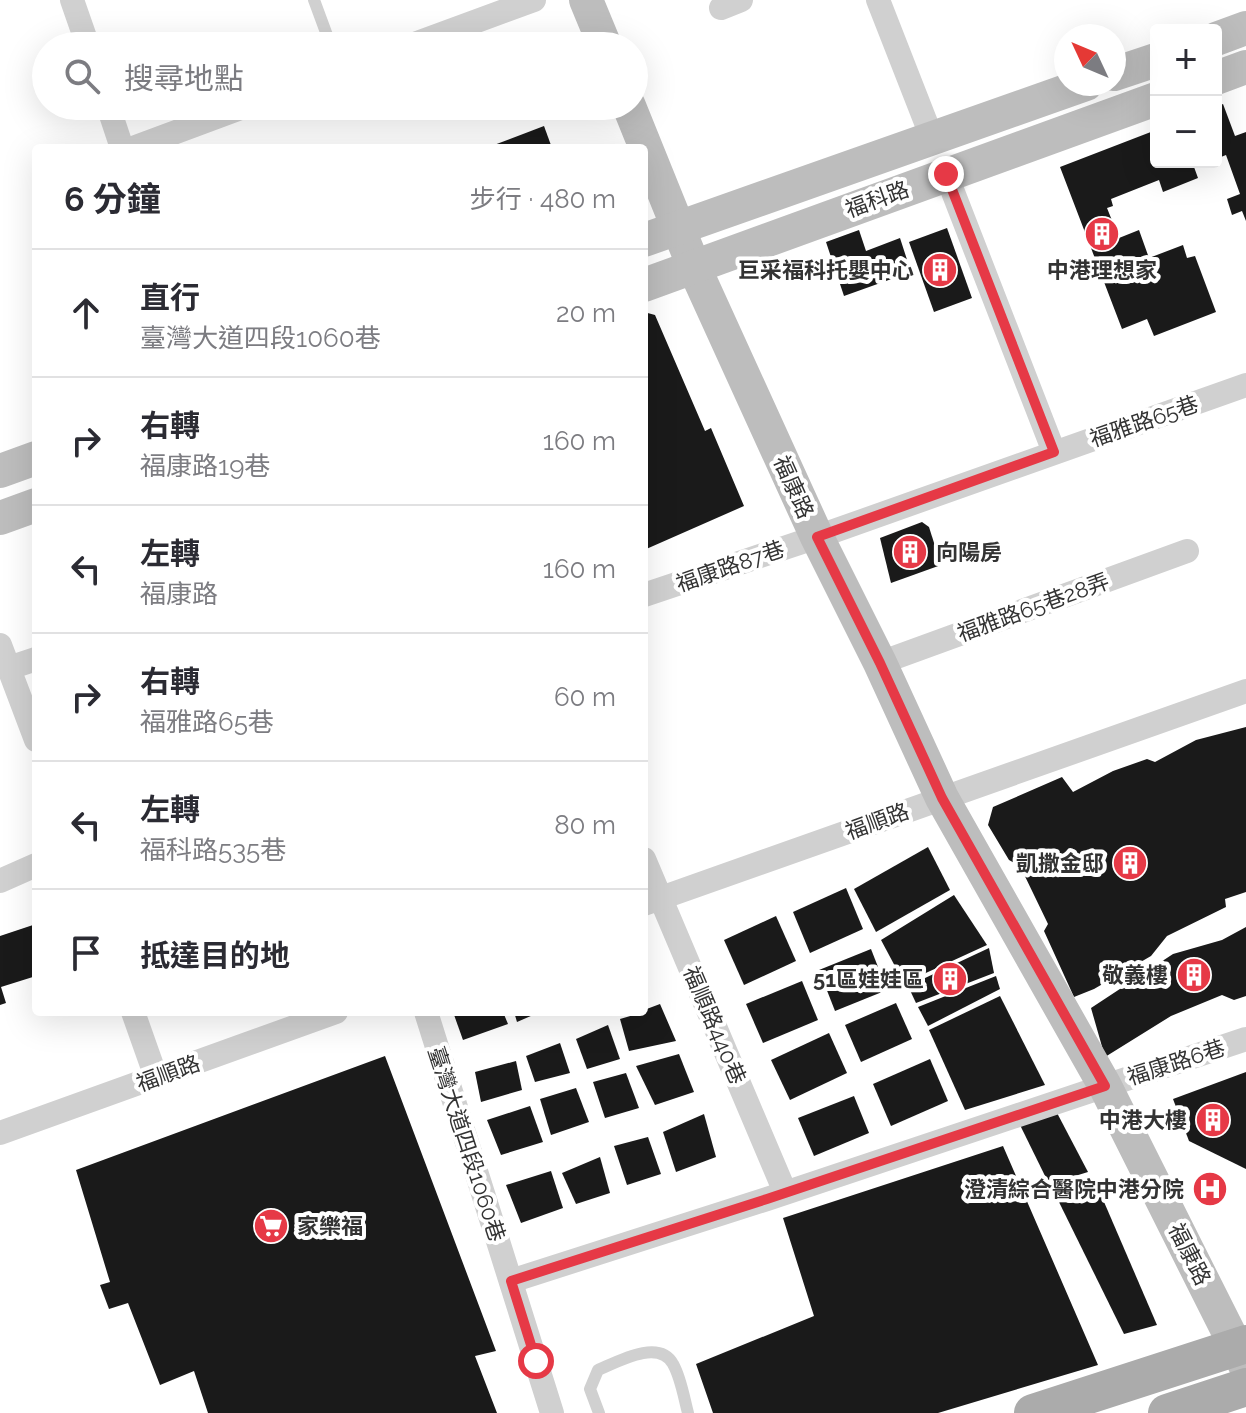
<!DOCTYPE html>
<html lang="zh-TW">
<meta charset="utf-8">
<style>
:root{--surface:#fff;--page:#f2f2f3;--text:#2b2b33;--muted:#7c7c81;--line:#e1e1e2}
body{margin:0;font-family:Raleway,"Noto Sans TC",sans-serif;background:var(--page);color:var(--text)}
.controls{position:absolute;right:24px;top:24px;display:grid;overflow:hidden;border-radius:8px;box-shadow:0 8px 32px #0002}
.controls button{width:72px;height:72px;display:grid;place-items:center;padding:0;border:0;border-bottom:2px solid var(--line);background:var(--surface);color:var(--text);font:40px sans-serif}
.compass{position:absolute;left:1054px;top:24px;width:72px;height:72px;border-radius:50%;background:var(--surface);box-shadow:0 8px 32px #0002;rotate:314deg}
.stop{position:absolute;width:24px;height:24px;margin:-18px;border:6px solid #e63946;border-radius:50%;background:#fff}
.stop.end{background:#e63946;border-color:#fff;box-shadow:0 2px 8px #0008}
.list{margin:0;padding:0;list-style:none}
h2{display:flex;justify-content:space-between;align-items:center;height:104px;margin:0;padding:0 32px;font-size:34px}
h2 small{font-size:26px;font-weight:400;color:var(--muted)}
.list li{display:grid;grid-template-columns:52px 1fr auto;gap:24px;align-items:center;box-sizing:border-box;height:128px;padding:0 32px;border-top:2px solid var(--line)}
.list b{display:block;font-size:30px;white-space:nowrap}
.list p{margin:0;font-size:26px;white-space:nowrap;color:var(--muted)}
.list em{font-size:26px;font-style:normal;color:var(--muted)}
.icon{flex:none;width:44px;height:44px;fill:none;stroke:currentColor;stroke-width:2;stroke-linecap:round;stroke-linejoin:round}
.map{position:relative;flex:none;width:1246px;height:1413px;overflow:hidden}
.search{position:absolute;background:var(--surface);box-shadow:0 8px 32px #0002;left:32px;top:32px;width:616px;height:88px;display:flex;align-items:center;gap:20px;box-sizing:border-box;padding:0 28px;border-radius:44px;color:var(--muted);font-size:30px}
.panel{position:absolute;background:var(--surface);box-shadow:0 8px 32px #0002;left:32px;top:144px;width:616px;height:872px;border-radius:8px}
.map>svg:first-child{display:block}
.building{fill:#1a1a1a}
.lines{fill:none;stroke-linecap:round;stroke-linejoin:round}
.lane{stroke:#d0d0d0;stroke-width:12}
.street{stroke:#d0d0d0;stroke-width:24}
.secondary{stroke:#bdbdbd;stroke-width:34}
.primary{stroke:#ababab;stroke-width:38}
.route{stroke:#e63946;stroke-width:10}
.labels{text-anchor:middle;stroke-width:8;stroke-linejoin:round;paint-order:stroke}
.street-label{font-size:22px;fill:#333;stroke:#fff}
.poi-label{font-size:22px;font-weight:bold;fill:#333;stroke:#fff;text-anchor:end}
</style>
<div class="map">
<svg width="1246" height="1413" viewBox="0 0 1246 1413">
<rect width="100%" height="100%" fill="#fff"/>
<g class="building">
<polygon points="1223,104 1235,136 1246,132 1246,221 1242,211 1232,215 1227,199 1240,194 1226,155 1216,159 1216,107"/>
<polygon points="544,126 552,148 486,148"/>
<polygon points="1156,130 1156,162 1207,162 1194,167 1198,178 1163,192 1159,180 1111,199 1113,206 1107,208 1119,238 1139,230 1149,258 1183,245 1187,258 1195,256 1216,312 1154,336 1147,319 1122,329 1060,167"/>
<polygon points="947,228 972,298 934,312 909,242"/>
<polygon points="859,230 866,251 900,238 911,272 844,296 826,242"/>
<polygon points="644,312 655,315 705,431 711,428 744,506 644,550"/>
<polygon points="922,522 929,527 941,565 891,583 880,538"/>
<polygon points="1246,727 1246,892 1225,899 1226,907 1167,936 1151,956 1094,989 1074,997 1044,931 1048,924 1020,866 1009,860 988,825 993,807 1062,777 1073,792 1113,771 1147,759 1155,762 1196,740"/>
<polygon points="928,847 950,890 876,932 854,889"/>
<polygon points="846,888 863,929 810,953 793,912"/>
<polygon points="954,895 987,945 904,983 881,940"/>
<polygon points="776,916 796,961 744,985 724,940"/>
<polygon points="36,924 36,976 1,987 6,1003 0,1005 0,936"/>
<polygon points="1246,927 1246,996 1234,1000 1222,995 1171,1016 1105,1057 1091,1008 1173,954 1222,940"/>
<polygon points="989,948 994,973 916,1003 908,986"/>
<polygon points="871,949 887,990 835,1011 819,970"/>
<polygon points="996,976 1000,989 928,1026 918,1007"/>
<polygon points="802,981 818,1020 763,1043 746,1004"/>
<polygon points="1000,996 1045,1085 965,1110 929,1030"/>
<polygon points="896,1003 912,1039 861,1062 845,1025"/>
<polygon points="660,1004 676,1041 629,1051 620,1019 644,1012 644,1010"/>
<polygon points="453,1012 503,1012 508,1024 463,1040"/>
<polygon points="514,1012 540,1012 517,1022"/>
<polygon points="608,1025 620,1059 587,1069 576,1039"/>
<polygon points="829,1033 847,1073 790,1100 771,1060"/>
<polygon points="560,1043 570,1073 535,1082 526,1056"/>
<polygon points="679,1054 694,1092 655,1105 636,1066"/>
<polygon points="385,1056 496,1351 475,1356 497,1413 208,1413 194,1371 160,1385 128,1303 109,1309 100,1285 110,1282 76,1170"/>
<polygon points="930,1059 948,1101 891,1126 873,1084"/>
<polygon points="516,1061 522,1090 481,1102 475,1072"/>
<polygon points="1246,1072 1246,1169 1189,1141 1173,1099"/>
<polygon points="626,1073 639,1108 605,1118 593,1082"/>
<polygon points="576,1088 589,1122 551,1135 540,1099"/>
<polygon points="854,1096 869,1133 814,1156 798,1118"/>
<polygon points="530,1106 543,1142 501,1155 487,1120"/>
<polygon points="1056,1111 1088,1172 1049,1184 1020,1125"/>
<polygon points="704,1114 716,1157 676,1172 663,1132"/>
<polygon points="648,1137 661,1174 627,1185 614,1146"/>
<polygon points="1003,1146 1098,1365 938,1413 713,1413 696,1364 814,1316 783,1218"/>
<polygon points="600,1157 610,1193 576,1204 562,1173"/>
<polygon points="551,1171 563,1208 521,1223 506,1185"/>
<polygon points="1095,1181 1157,1325 1124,1334 1056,1196"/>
</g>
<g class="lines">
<g class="lane">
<polyline points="314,0 331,46"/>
<path d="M599,1413L590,1389L598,1370C617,1362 659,1338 673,1364C681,1378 684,1398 688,1413"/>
</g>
<g class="street">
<polyline points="72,0 88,46"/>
<polyline points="878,0 932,138"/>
<polyline points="721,8 741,0"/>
<polyline points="409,46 534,0"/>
<polyline points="108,106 122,148"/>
<polyline points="133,148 246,106"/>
<polyline points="946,174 1054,452"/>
<polyline points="644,595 817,537 1246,385"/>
<polyline points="0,645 36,740"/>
<polyline points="880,663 1187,551"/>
<polyline points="9,668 36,659"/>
<polyline points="644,859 785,1192"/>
<polyline points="0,881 36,865"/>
<polyline points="644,904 1246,691"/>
<polyline points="133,1012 156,1077"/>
<polyline points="426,1012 552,1413"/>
<polyline points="0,1133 336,1012"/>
<polyline points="511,1281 767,1199 1246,1039"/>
</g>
<g class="secondary">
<polyline points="586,0 605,46"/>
<polyline points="1216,39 1246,28"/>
<polyline points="1114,74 1156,60"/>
<polyline points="1216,78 1246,67"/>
<polyline points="629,106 694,267 817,537 880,663 942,798 1105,1086 1246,1367"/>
<polyline points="644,240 1086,84"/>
<polyline points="644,285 1156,99"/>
<polyline points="0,471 36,458"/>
<polyline points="0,518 36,505"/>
</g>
<g class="primary">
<polyline points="1033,1413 1246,1344"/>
<polyline points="1167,1413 1246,1387"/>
</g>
</g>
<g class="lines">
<polyline class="route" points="536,1361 511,1281 767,1199 1105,1086 942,798 880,663 817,537 1054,452 946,174"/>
</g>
<defs>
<g id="building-disc" transform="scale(1.8)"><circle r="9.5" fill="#e63946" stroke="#fff"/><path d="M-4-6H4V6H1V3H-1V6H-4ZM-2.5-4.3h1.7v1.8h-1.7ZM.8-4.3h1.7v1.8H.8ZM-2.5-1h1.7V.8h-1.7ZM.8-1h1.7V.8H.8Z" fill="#fff"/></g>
<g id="hospital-disc" transform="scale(1.8)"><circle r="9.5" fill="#e63946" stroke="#fff"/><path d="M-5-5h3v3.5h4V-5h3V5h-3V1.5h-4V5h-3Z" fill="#fff"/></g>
<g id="supermarket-disc" transform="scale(1.8)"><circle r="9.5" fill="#e63946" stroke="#fff"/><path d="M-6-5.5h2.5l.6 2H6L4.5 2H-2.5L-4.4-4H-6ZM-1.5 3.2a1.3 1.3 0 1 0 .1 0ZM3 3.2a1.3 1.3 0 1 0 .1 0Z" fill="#fff"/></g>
</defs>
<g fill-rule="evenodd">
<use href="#building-disc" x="1102" y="234"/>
<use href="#building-disc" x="940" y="270"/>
<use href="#building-disc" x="910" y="552"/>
<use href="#building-disc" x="1130" y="863"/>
<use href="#building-disc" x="1194" y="975"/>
<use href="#building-disc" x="950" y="979"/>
<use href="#building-disc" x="1213" y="1120"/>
<use href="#hospital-disc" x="1210" y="1189"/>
<use href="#supermarket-disc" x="271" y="1226"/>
</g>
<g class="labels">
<g class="street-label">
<text transform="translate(877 199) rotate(-20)" y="8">福科路</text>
<text transform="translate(1144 421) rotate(-19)" y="8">福雅路65巷</text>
<text transform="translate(794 487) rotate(66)" y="8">福康路</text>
<text transform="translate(730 566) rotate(-19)" y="8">福康路87巷</text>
<text transform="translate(1033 607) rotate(-20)" y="8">福雅路65巷28弄</text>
<text transform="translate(877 821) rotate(-20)" y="8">福順路</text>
<text transform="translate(715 1025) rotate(67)" y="8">福順路440巷</text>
<text transform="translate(1176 1062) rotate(-18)" y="8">福康路6巷</text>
<text transform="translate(168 1073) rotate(-20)" y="8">福順路</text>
<text transform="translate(467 1144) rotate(72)" y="8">臺灣大道四段1060巷</text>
<text transform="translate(1190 1254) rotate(63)" y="8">福康路</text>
</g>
<g class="poi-label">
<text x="914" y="278">巨采福科托嬰中心</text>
<text x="1102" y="278" text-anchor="middle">中港理想家</text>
<text x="936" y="560" text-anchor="start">向陽房</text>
<text x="1104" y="871">凱撒金邸</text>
<text x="1168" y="983">敬義樓</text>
<text x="924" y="987">51區娃娃區</text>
<text x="1187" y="1128">中港大樓</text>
<text x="1184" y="1197">澄清綜合醫院中港分院</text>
<text x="297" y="1234" text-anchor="start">家樂福</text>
</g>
</g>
</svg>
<div class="controls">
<button>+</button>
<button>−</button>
</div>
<svg class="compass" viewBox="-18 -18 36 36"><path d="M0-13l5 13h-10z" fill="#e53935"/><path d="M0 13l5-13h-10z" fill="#7c7c81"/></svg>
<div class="stop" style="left:536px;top:1361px"></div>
<div class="stop end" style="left:946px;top:174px"></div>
<div class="search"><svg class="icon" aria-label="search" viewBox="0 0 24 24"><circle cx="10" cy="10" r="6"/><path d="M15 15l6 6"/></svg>搜尋地點</div>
<section class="panel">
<h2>6 分鐘<small>步行 · 480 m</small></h2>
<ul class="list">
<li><svg class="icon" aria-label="ahead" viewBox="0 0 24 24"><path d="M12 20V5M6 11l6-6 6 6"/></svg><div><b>直行</b><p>臺灣大道四段1060巷</p></div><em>20 m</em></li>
<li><svg class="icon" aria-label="right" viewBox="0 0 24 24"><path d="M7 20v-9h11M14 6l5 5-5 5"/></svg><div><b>右轉</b><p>福康路19巷</p></div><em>160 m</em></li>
<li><svg class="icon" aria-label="left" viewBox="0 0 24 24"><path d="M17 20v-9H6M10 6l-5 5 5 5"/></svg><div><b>左轉</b><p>福康路</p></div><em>160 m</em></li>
<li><svg class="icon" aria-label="right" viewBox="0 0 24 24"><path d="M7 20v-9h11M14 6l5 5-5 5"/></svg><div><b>右轉</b><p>福雅路65巷</p></div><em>60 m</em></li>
<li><svg class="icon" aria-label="left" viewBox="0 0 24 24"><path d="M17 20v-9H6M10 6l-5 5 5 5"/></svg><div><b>左轉</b><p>福科路535巷</p></div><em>80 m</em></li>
<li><svg class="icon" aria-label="arrive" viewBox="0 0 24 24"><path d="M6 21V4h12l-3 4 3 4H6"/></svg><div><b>抵達目的地</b></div></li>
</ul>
</section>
</div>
